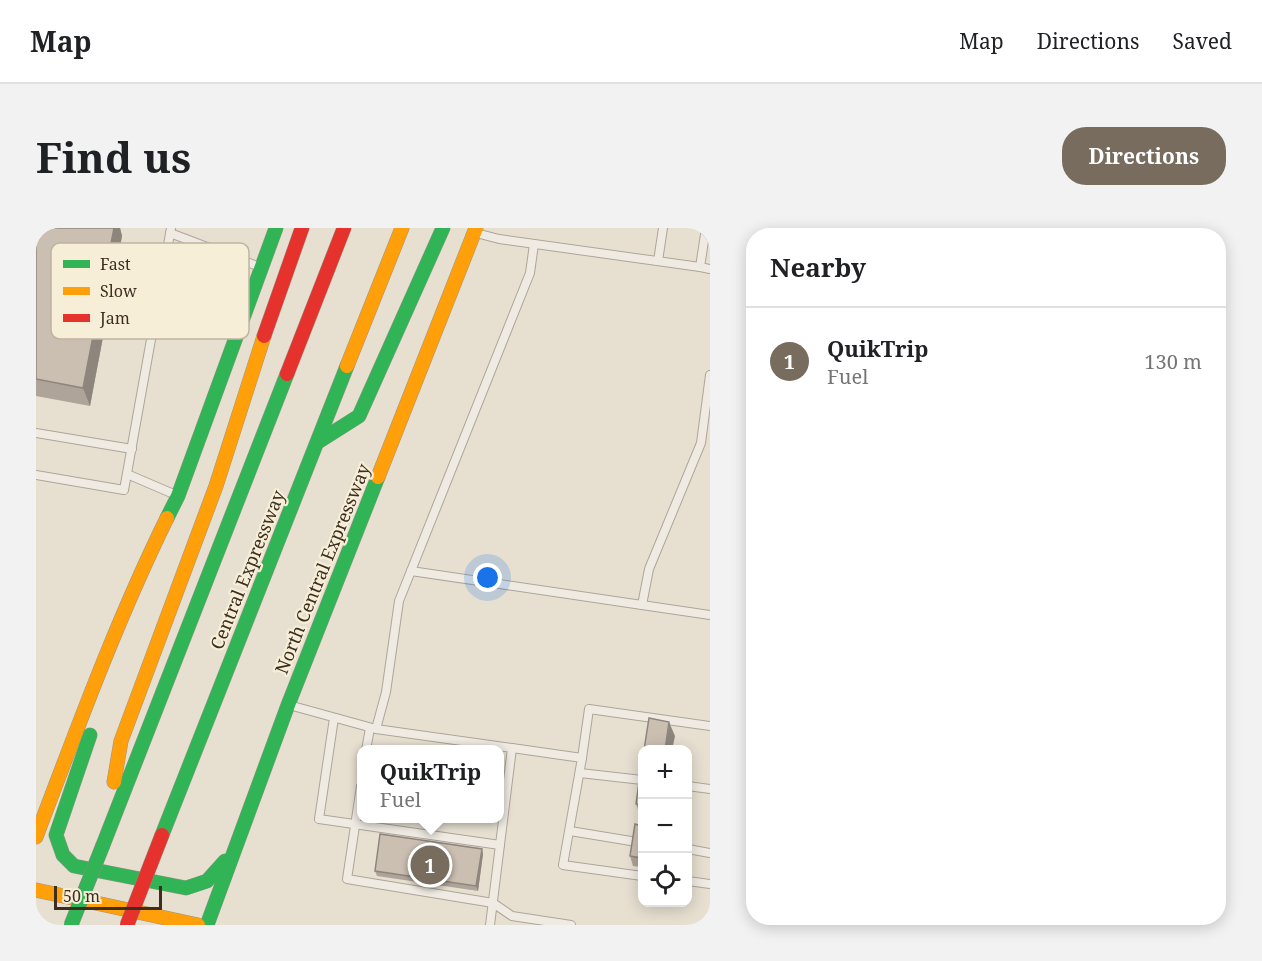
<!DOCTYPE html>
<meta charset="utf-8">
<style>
:root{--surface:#fff;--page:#f2f2f2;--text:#202124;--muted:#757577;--line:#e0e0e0;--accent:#786c5e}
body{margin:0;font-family:"Noto Serif",serif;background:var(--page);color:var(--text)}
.controls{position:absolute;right:18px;bottom:18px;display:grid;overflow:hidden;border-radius:12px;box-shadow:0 3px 15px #0003}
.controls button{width:54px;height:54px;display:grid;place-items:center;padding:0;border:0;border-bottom:2px solid var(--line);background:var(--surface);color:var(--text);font:30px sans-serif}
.scale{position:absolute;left:18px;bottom:15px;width:108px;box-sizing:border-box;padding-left:6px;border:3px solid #3d2e20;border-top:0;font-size:16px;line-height:21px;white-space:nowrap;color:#3d2e20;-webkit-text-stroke:4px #f7eed8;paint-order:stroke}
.you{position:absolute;left:452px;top:350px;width:21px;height:21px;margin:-15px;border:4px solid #fff;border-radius:50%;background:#1a73e8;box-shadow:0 0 0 9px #1a73e833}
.badge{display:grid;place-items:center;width:39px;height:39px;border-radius:50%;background:var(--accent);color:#fff;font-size:20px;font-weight:700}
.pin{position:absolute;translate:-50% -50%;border:3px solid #fff;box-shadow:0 2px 6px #0006}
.popup{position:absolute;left:321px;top:517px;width:147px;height:78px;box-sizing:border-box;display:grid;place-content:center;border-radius:12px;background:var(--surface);filter:drop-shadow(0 2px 4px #0005);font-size:20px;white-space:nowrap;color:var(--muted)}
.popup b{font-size:22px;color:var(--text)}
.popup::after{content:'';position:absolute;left:50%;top:100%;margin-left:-12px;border:12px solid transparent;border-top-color:var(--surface)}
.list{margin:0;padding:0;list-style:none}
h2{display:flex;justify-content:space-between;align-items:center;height:78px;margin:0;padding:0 24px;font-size:26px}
h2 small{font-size:20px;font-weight:400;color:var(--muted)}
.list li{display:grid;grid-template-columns:39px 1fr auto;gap:18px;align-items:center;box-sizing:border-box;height:108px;padding:0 24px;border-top:2px solid var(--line)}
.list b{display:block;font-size:22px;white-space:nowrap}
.list p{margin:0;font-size:20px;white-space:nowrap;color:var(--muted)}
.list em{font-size:20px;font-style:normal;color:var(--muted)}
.icon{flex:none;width:33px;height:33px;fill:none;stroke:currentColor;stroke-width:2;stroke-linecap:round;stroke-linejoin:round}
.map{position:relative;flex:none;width:674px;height:697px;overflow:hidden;border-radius:24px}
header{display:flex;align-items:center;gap:36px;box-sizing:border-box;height:84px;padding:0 30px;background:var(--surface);border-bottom:2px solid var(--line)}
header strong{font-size:28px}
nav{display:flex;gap:33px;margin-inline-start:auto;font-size:21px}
.intro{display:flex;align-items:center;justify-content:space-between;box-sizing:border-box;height:144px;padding:0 36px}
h1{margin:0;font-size:42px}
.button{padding:15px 27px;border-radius:24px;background:var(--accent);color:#fff;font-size:21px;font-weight:700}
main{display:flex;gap:36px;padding:0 36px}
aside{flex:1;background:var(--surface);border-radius:24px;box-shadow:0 3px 15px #0003}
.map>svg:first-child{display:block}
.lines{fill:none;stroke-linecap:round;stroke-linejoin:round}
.lane-casing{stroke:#ada599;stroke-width:10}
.fast-casing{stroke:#9c958a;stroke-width:15}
.slow-casing{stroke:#9c958a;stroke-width:15}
.jam-casing{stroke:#9c958a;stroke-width:15}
.lane{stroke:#efebe3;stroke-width:8}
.fast{stroke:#30b455;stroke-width:14}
.slow{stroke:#ff9f0a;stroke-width:14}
.jam{stroke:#e5322d;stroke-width:14}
.fast-bridge-casing{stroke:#928b80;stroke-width:15;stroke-linecap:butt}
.jam-bridge-casing{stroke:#928b80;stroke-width:15;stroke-linecap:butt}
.fast-bridge{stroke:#30b455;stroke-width:14}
.jam-bridge{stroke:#e5322d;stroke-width:14}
.wall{fill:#afa499}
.shaded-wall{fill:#8e867d}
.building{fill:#cbbfb2;stroke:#8e867d;stroke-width:1.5}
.labels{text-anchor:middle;stroke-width:4.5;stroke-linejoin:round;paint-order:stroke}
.street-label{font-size:18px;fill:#3d2e20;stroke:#f7eed8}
.key{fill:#f7eed8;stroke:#bfb4a1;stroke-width:1.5}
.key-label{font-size:16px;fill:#3d2e20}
</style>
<header>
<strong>Map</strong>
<nav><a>Map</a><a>Directions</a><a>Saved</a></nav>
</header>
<div class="intro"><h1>Find us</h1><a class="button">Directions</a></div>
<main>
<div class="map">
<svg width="674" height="697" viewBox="0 0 674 697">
<rect width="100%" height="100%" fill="#e7e0d1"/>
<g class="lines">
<g class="lane-casing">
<g id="lane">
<polyline points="134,5 224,39"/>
<polyline points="440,5 463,11 664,39 670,0"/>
<polyline points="622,33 627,0"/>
<polyline points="664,39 674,41"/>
<polyline points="0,205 96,221"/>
<polyline points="91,246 140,267"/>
<polyline points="0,247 88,262 135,0"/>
<polyline points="375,343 606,377 613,341 665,215 674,147"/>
<polyline points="606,377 674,387"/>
<polyline points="253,477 340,501 476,520 454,697"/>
<polyline points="298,490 283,591 464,617"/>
<polyline points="340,501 350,464 363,373 494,45 498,16"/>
<polyline points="476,520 546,530 553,481 674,498"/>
<polyline points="330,522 334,500"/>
<polyline points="546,530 527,637 606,648"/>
<polyline points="544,545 606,552"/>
<polyline points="325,558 311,651 457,675 476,688 535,697"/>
<polyline points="652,558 674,561"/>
<polyline points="534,603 601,614"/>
<polyline points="652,621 674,625"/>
<polyline points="652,653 674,656"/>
</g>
</g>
<g class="fast-casing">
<g id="fast">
<polyline points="282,214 323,188 407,0"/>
<polyline points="131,290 142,268 240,0"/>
<polyline points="54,507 20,607 27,627 38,638 150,660 171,653 189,633"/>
<polyline points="126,607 311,138"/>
<polyline points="67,617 251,146"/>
<polyline points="171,697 252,477 342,249"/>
</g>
</g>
<g class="slow-casing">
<g id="slow">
<polyline points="311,138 366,0"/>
<polyline points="342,249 440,0"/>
<polyline points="78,554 85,513 180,258 228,108"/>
<path d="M0,609C41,501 80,394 131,290"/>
<polyline points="0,662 162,697"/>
</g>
</g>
<g class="jam-casing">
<g id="jam">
<polyline points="228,108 266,0"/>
<polyline points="251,146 308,0"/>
</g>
</g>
<use href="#lane" class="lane"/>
<use href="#fast" class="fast"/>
<use href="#slow" class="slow"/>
<use href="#jam" class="jam"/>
<g class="fast-bridge-casing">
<polyline id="fast-bridge" points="35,697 67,617"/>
</g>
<g class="jam-bridge-casing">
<polyline id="jam-bridge" points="91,697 126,607"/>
</g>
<use href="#fast-bridge" class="fast-bridge"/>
<use href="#jam-bridge" class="jam-bridge"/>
</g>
<g class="wall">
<polygon points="0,0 84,0 86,8 54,178 0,168"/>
<polygon points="606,532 606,590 605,590 600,576"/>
<polygon points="606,598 606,639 597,638 594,628"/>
<polygon points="447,626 442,663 341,648 339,643"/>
</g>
<g class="shaded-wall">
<polygon points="78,0 84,0 86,8 54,178 47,160"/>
<polygon points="633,494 639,508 636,522 629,522"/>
<polygon points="446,621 447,626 442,663 440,658"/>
</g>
<g class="building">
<polygon points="0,0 78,0 47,160 0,151"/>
<polygon points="613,490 633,494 629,522 608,522"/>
<polygon points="364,518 390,522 363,522"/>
<polygon points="606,532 606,577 600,576"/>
<polygon points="599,596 606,598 606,630 594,628"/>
<polygon points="344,606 446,621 440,658 339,643"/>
</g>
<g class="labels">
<g class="street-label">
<text transform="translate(287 341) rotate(-68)" y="6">North Central Expressway</text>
<text transform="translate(212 342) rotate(-68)" y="6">Central Expressway</text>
</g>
</g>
<rect x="15" y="15" width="198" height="96" rx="9" class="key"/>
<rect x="27" y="32" width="27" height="8" fill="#30b455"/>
<rect x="27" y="59" width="27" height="8" fill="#ff9f0a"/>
<rect x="27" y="86" width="27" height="8" fill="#e5322d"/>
<g class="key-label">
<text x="64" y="42">Fast</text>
<text x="64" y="69">Slow</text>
<text x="64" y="96">Jam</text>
</g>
</svg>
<div class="controls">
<button>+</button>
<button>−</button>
<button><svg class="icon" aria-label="locate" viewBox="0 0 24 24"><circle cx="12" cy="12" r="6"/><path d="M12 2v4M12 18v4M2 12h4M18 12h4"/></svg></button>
</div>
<div class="scale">50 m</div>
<div class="you"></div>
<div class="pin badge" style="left:394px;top:637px">1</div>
<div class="popup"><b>QuikTrip</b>Fuel</div>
</div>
<aside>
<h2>Nearby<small></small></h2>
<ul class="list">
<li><span class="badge">1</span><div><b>QuikTrip</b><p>Fuel</p></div><em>130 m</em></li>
</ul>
</aside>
</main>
